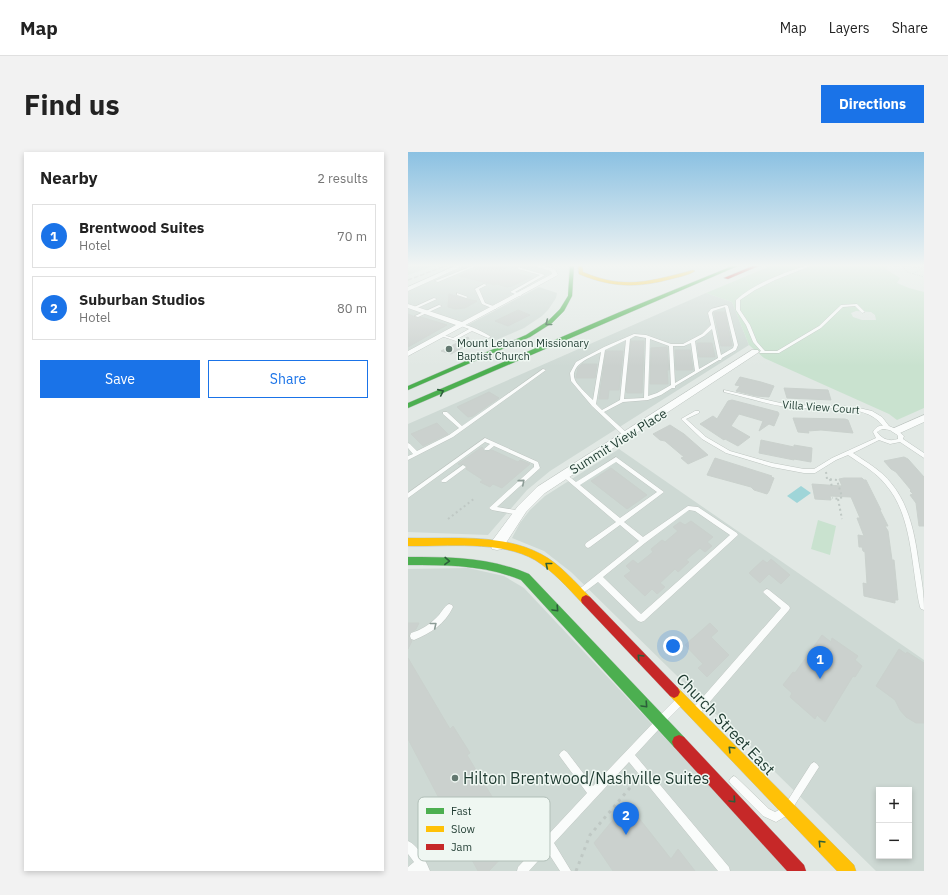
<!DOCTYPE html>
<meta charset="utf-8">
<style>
:root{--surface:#fff;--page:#f2f2f2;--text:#222;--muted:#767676;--line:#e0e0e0;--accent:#1a73e8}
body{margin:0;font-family:"IBM Plex Sans",sans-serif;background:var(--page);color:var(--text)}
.controls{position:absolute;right:12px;bottom:12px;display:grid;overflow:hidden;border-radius:0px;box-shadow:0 2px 6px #0003}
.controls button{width:36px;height:36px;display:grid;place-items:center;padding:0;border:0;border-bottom:1px solid var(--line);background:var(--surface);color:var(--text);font:20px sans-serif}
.you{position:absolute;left:265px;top:494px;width:14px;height:14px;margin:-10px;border:3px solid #fff;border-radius:50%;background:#1a73e8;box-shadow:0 0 0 6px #1a73e833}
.badge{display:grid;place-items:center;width:26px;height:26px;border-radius:50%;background:var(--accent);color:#fff;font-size:13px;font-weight:700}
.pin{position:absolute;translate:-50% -33px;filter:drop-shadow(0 1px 2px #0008)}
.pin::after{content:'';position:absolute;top:21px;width:14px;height:12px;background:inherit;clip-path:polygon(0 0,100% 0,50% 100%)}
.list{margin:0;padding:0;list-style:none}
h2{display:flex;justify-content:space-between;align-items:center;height:52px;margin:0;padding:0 16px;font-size:17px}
h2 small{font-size:13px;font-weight:400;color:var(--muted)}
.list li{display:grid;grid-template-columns:26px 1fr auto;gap:12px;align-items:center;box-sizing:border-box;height:64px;margin:0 8px 8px;padding:0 8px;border:1px solid var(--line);border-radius:0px}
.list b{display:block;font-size:15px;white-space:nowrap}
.list p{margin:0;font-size:13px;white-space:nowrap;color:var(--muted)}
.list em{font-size:13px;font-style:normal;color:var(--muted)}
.actions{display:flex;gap:8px;padding:12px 16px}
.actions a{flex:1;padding:9px 0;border:1px solid var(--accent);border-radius:0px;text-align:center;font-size:14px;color:var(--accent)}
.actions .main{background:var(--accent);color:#fff}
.map{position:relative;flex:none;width:516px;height:719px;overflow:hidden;border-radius:0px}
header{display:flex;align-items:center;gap:24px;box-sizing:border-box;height:56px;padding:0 20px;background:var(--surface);border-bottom:1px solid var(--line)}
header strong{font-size:19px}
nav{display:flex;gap:22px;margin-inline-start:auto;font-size:14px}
.intro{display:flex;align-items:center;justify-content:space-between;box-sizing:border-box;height:96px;padding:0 24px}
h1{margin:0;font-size:28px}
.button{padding:10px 18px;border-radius:0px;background:var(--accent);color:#fff;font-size:14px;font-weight:700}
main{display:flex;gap:24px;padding:0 24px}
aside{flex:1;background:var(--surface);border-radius:0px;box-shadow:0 2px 6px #0003}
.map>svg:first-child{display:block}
.built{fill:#ced9d4;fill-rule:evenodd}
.green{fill:#c9e2cf;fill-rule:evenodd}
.water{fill:#9fd5d8}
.building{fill:#cbd1ce;stroke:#cad1cd}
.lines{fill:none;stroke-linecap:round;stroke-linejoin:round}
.lane-casing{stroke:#bec5c1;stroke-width:1}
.street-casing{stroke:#bec5c1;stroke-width:1}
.fast-casing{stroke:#bdc6c1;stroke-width:1}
.slow-casing{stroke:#bdc6c1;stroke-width:1}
.jam-casing{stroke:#bdc6c1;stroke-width:1}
.path-far2{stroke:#bfc8c4;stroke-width:1;stroke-dasharray:1 1.5;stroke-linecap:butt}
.path-far1{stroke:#bfc8c4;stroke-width:2;stroke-dasharray:2 3;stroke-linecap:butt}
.path{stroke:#bfc8c4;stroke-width:3;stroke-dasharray:3 4.5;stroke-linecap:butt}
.lane{fill:#fafcfb;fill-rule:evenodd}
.street{fill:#fafcfb;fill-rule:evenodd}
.fast{fill:#4caf50;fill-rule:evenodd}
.slow{fill:#ffc107;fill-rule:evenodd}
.jam{fill:#c62828;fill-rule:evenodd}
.rail{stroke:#c6cac8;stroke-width:1.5;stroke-dasharray:4.5 2;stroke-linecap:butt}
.oneway{stroke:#2c5e3a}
.oneway2{stroke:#8c9c96}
.poi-dot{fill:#637870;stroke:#eff7f2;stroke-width:1.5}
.labels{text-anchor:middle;stroke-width:3;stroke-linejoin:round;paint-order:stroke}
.far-poi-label{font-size:11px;fill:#1f3b31;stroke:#eff7f2;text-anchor:start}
.far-street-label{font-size:11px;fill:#1f3b31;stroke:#eff7f2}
.street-label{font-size:13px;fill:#1f3b31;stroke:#eff7f2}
.near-street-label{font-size:16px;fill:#1f3b31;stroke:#eff7f2}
.near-poi-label{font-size:16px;fill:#1f3b31;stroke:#eff7f2;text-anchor:start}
.key{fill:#eff7f2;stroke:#b1bfb8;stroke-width:1}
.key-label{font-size:11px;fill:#1f3b31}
</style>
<header>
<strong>Map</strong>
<nav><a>Map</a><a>Layers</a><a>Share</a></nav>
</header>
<div class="intro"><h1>Find us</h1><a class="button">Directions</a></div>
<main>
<aside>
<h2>Nearby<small>2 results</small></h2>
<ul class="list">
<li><span class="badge">1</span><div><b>Brentwood Suites</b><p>Hotel</p></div><em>70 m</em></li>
<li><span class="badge">2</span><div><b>Suburban Studios</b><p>Hotel</p></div><em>80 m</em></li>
</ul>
<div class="actions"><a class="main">Save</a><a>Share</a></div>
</aside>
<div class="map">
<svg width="516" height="719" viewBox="0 0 516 719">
<rect width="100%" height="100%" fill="#e1e8e4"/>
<g class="built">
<polygon points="0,113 29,113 0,123"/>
<polygon points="59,113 119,113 140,118 144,121 0,199 0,139"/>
<polygon points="131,135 149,141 148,146 140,158 134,164 116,176 86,189 56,175"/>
<polygon points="298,141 324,150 341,193 142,319 119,338 80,383 0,380 0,272"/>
<path d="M211,297L516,508V719H468L163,420L136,399L104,386L112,371L122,358L137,344ZM471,638H501V704H471Z"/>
<polygon points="60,416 96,424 116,436 382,719 0,719 0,417"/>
</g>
<g class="green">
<path d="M365,113H478L479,118L492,126L489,131L501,136L516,140V256L489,268L481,262L356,206L341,193L324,150L298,141ZM448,159L463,160L467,163L468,168H454L445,165L443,161Z"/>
<polygon points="410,368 428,374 422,403 403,397"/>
</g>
<polygon class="water" points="393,334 403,341 389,351 379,344"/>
<g class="building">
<polygon points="78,113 97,116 94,118 123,125 104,134 99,135 89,132 87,133 51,124"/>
<polygon points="41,142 58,147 69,149 57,156 47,157 40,155"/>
<polygon points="110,158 122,163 100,174 87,169"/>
<polygon points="306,160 317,160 324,194 313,194"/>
<polygon points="0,162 10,166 13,165 39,173 0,195"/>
<polygon points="60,185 63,191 43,202 33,199 49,191 59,193 59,189 55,187"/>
<polygon points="223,189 236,189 234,241 219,241 218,238"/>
<polygon points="289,191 304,191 307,205 291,205"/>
<polygon points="259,195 261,218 259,218 260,232 242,232 243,196"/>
<polygon points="267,198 282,198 285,218 268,218"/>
<polygon points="198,199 215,199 211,238 201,238 200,247 191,247"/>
<polygon points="174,212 189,212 187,226 168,226 170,216"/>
<polygon points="332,225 353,230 366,234 361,245 348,244 328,239 332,234 327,233"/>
<polygon points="376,236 420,238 423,248 379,246"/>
<polygon points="81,240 91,246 65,264 60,265 49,255"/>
<polygon points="324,248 370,260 371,262 366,274 361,272 351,279 355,269 331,262 323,274 342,285 330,294 317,287 316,288 292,272 305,264 309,267 320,249"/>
<polygon points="385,266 437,267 440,268 445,281 413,278 400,279 401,281 390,280"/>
<polygon points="29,271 40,282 15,294 3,282"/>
<polygon points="262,273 276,282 300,303 280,312 273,306 276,305 257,289 252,288 245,282"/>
<polygon points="353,288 386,295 386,293 404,296 403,310 386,307 386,308 351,301"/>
<polygon points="74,295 77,300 84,298 110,310 112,308 122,312 94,336 85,332 82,335 72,330 75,328 58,317 59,314 55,312 52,313 50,312"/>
<polygon points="496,305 500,307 516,325 516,374 511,374 508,351 502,343 505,342 502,339 503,338 488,320 483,317 476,309"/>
<polygon points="307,306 364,324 363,325 366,326 361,339 359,342 346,338 343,335 299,323"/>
<polygon points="203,316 239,343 219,357 183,329"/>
<polygon points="436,326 454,326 456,328 458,328 473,358 472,358 480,374 477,374 480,379 484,408 486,408 490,448 487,448 487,451 456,444 455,431 459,432 457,400 455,399 454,395 451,395 450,383 456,384 449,366 452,366 443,345 422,344 423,348 407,347 404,332 434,334 431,327"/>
<polygon points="283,369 305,385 299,390 304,394 297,400 292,396 278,408 281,410 270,420 267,417 252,431 257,435 249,442 244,437 237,444 216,424 223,419 218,414 225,408 230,412 245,400 243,397 254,388 257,390 270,379 265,375 272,370 277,373"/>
<polygon points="363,407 382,423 373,432 361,422 352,431 341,421 355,408 359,411"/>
<polygon points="0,471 11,471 8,477 2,481 1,484 4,489 0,497"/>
<polygon points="302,471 310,479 303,485 321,503 299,525 290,516 295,512 277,493"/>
<polygon points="414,483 423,490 424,486 450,504 447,508 454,514 447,525 445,524 417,570 409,563 407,567 382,545 384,541 375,533 385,520 387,521"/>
<polygon points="491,497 498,502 499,500 516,511 516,571 508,571 498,565 492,558 487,548 468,534"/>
<polygon points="0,506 42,577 45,574 62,601 59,603 86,648 89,645 99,661 96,664 106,681 92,696 96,703 81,719 70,719 42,667 39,670 30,652 33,650 0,587"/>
<polygon points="219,651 263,707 270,697 287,719 205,719 186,691"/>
</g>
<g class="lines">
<g class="lane-casing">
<g id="lane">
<polygon points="67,113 70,113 30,130 27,129"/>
<path d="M401,113H405L367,128L347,138L332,148V158L342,173L349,190L357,199H369L411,174L433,153L449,152L457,160L454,161L447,154L435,155L413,176L371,201H352L351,200L353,199L345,190L338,173L328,158V148C347,131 377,120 401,113Z"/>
<polygon points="110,115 137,123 107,140 113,142 114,143 112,144 102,140 132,123 110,117"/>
<polygon points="76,132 79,133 71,137 77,151 88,155 88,157 86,157 74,152 67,137"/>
<polygon points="49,141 60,145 58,146 49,143"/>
<polygon points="26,146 29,147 7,157 4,156"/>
<polygon points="31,153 34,154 10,165 7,164"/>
<path d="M318,153L320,154L330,193L328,198L314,206L313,208H311L267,234V236H264L253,243L240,248L215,250L196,260L220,282V284H216L184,254L163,229L162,221L168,210L196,195L226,182L238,183L263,192H275L294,182L303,173L300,161L303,157ZM317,155L326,193L325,196L313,203L304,161L305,159ZM304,177L310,206L291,217L287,189L296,184ZM227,184L238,186L236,246L216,247L222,187ZM242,187L261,194L263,233L249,241L240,244ZM218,188L212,248L194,258L188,252L197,198ZM283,191L287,219L267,231L265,194H276ZM193,200L185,248C181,244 169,233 167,228C161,213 183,205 193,200Z"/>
<path d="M53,172C61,173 76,180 83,185L80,186L64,179L49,187L58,190V192H57L33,184L35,183L45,186L61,177L53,174Z"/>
<polygon points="135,217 138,218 45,285 0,308 0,304 5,302 0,296 0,291 2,292 9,299 41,283 51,276 35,262 35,260 39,260 54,274"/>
<path d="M316,238L381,253L435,254L451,256L464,259L474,265L481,274L488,277L496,284L495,287L516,301V306L492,290L482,292L471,288L445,301C458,310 473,318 483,331C502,354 507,384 511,413C514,429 516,442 516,458L513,457L512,455C503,416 505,364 478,333C468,320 453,312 440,303L428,308L407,321H396L364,315L318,301L294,287L273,267L287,259H291V261L278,267L298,285L322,299L364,311L396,317H406L424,306L468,286L465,280C467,276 471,273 475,274C456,248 408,259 379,255C358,252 337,245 316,240ZM474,277C481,277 486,279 490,284V287C481,290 474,287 469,280Z"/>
<polygon points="77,286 130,310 132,316 131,317 89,355 113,359 114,361 113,363 111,363 84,358 81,356 126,315 126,312 86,294 81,298 77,298 76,297 82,292 77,290 0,346 0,341"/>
<path d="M208,305L256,340L216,370L235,385L280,354L290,355L329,381L330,383L236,469L233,470L230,469L190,430L174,442L172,443L170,442L168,440L170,438L231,389L212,373L182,395L180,396L178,395L177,393L178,391L208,370L153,323L156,321L158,322L168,330ZM208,310L249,340L212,366L172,333ZM281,358L287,359L322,383L233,462L195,425L237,391Z"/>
<polygon points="55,313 58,315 57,316 38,330 34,330 33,329 34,328"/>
<polygon points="359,437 361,438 381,454 382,456 381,458 293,560 290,561 287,560 286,557 287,554 373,456 357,442 355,440 357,438"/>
<path d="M41,452L44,453L45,455C37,472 23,481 6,488L3,487L2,484L3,481C13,478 21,473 28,466C33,462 36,454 41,452Z"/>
<polygon points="271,546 274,547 275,550 274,553 258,569 255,570 252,569 251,566 252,563 268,547"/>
<polygon points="249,569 252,570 253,573 252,576 227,603 321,715 322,719 310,719 221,610 146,691 163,719 152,719 139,699 121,719 109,719 110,715 179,641 153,606 151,603 153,600 156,598 159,600 185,634 246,570"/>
<polygon points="406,610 409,612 411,615 409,618 386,654 383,656 380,654 378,651 380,648 403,612"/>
<polygon points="326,624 329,626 361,657 367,660 375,656 378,658 380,661 378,664 368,670 355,664 323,632 321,629 323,626"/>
<path d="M0,689C10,693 18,709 22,719H0V715L6,710L0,702Z"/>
</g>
</g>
<g class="street-casing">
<g id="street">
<polygon points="49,113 57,113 0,139 0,135"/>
<polygon points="123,113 132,113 147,117 150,123 0,204 0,199 48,173 0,156 0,152 54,170 144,122 143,119"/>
<polygon points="344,198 350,198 351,200 137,341 118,360 94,397 89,398 84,397 83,393 84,389 110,354 129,335"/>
<polygon points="516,263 516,270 492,281 488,282 483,279 484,277"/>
</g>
</g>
<g class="fast-casing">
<g id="fast">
<polygon points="162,113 166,113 164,144 156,159 144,171 122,185 0,238 0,234 118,183 140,169 152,157 160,144"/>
<polygon points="327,113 332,113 0,256 0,251 212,160"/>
<path d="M0,405C43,405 80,405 121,422L276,585L278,590L276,595L271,597L266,595L113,428C77,413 39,413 0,413Z"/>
</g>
</g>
<g class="slow-casing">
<g id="slow">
<path d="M170,113H174L175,120C217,138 243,129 285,118L287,119C281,123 271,125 263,127C230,136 204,136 171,122Z"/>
<path d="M0,386C44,387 93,381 133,402C152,412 167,430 182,445L183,448L182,451L178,453L174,451C160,436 145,419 127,408C92,388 39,395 0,394Z"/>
<polygon points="266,534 270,536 446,713 448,719 429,719 262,544 260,540 262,536"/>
</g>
</g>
<g class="jam-casing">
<g id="jam">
<polygon points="347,113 353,113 320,127 316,126"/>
<polygon points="178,443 182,445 270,536 272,540 270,544 266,546 262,544 174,451 173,448 174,445"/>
<polygon points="271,583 276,585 396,713 398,719 379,719 266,595 264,590 266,585"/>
</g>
</g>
<g class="path-far2">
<polyline points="488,114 516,116"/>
<polyline points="495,114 499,120 516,125"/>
<polyline points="505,122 514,116"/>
</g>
<g class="path-far1">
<polyline points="418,320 419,327 429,328 434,345 431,347 424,346"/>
<polyline points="422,327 424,335"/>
<polyline points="430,347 434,367"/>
<polyline points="40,367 67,346"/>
</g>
<polyline class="path" points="168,719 182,683 226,631 231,629"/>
<use href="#lane" class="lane"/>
<use href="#street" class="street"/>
<use href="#fast" class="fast"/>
<use href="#slow" class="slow"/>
<use href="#jam" class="jam"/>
<polyline class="rail" points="0,128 40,113"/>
</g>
<defs><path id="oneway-chevron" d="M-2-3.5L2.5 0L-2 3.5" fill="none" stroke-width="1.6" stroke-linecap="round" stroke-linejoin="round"/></defs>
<g class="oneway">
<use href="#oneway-chevron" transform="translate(140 171) rotate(142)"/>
<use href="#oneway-chevron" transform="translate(33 240) rotate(-24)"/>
<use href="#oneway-chevron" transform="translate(39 409) rotate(2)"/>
<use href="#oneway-chevron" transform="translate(140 413) rotate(-141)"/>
<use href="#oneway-chevron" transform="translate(148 457) rotate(47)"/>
<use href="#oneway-chevron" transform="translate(232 505) rotate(-135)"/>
<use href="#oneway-chevron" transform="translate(237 553) rotate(47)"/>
<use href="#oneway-chevron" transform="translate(323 597) rotate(-135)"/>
<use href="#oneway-chevron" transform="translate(325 648) rotate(47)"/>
<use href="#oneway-chevron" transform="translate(413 691) rotate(-134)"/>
</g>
<g class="oneway2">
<use href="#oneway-chevron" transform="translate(114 330) rotate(-41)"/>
<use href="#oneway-chevron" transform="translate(26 473) rotate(-39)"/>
</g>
<linearGradient id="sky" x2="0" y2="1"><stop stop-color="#8bc1e2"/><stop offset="0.53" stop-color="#f2f5f3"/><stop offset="1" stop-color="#f2f5f3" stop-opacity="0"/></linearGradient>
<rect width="516" height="214" fill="url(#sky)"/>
<g class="poi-dot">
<circle cx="41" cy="197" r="4"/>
<circle cx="47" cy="626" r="4"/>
</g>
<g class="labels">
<g class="far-poi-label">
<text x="49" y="195">Mount Lebanon Missionary<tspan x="49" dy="13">Baptist Church</tspan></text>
</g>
<g class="far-street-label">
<text transform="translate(413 255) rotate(4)" y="4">Villa View Court</text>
</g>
<g class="street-label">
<text transform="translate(210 289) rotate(-32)" y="5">Summit View Place</text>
</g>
<g class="near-street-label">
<text transform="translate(318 572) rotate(46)" y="6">Church Street East</text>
</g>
<g class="near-poi-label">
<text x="55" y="632">Hilton Brentwood/Nashville Suites</text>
</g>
</g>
<rect x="10" y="645" width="132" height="64" rx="6" class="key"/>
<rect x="18" y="656" width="18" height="6" fill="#4caf50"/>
<rect x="18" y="674" width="18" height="6" fill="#ffc107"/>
<rect x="18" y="692" width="18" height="6" fill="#c62828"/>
<g class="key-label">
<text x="43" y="663">Fast</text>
<text x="43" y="681">Slow</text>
<text x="43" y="699">Jam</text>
</g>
</svg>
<div class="controls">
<button>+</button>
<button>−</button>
</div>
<div class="you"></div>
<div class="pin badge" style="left:412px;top:527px">1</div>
<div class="pin badge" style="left:218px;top:683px">2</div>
</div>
</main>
